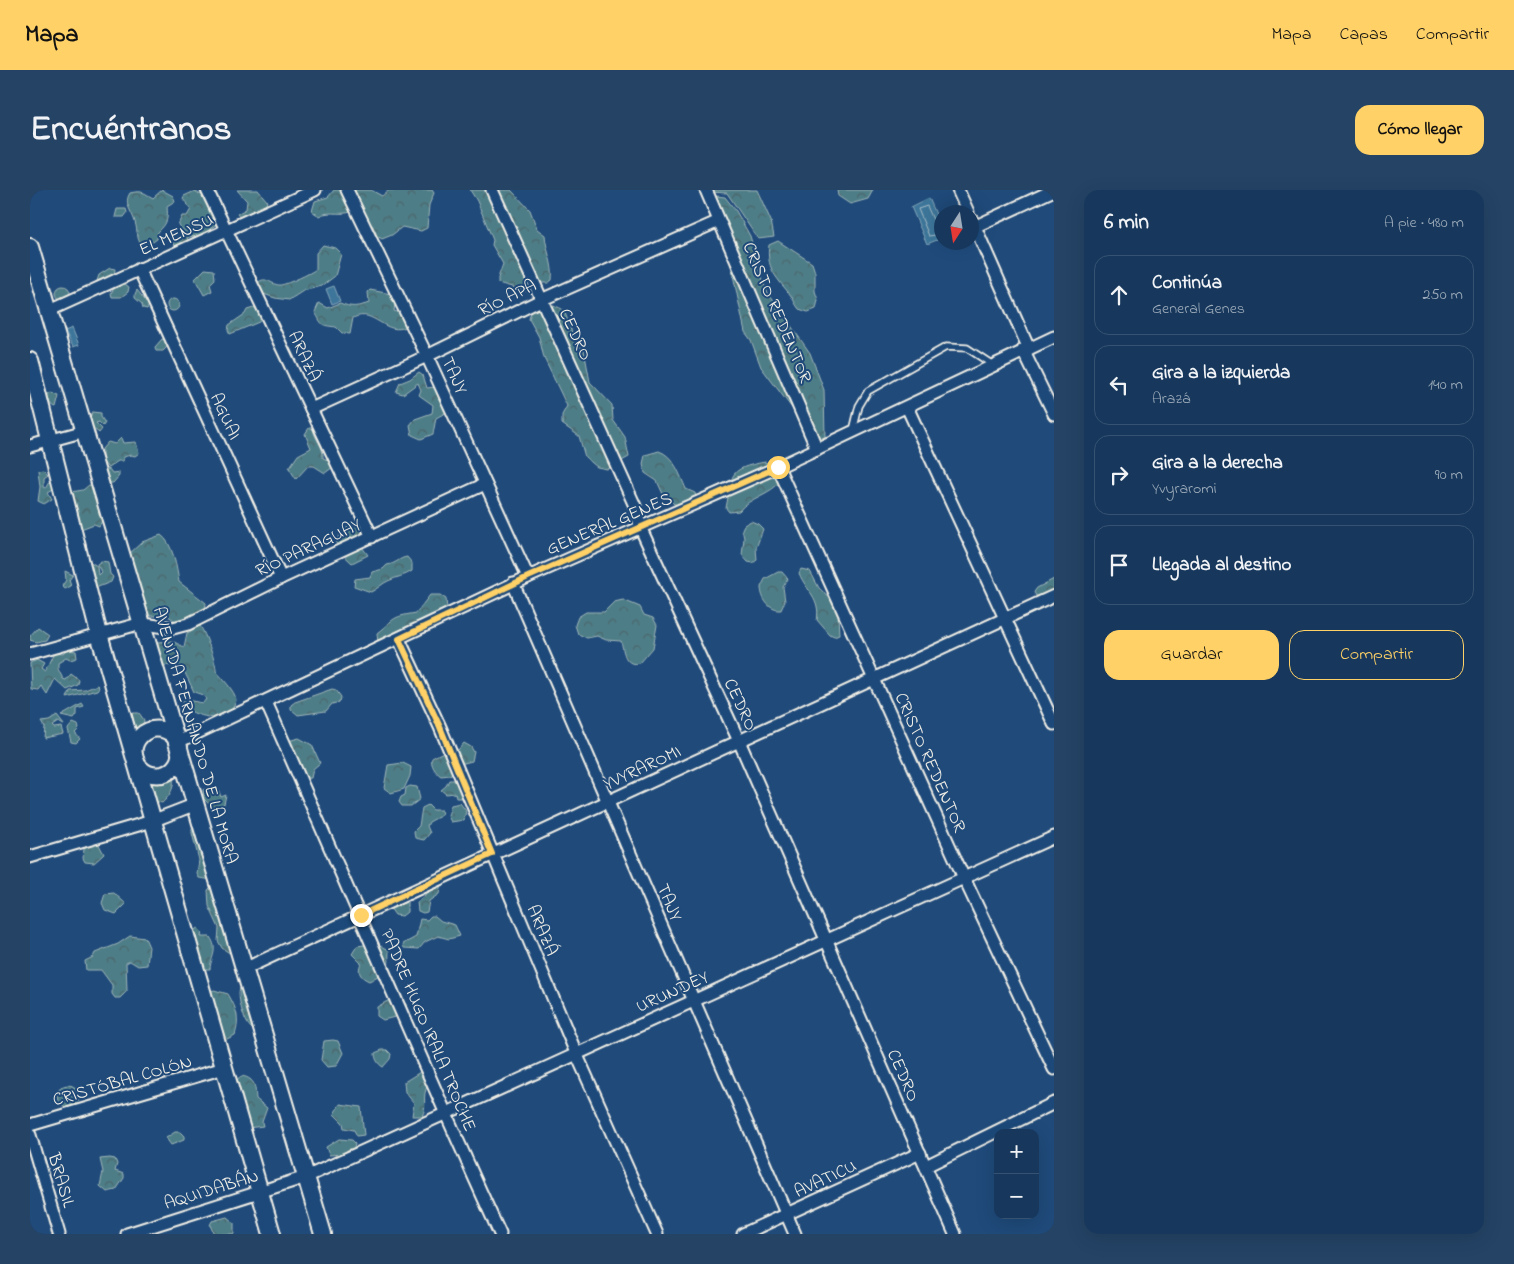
<!DOCTYPE html>
<html lang="es">
<meta charset="utf-8">
<style>
:root{--surface:#17385c;--page:#244365;--text:#f1f3f6;--muted:#9eacbb;--line:#365272;--accent:#ffd166}
body{margin:0;font-family:"Indie Flower",sans-serif;background:var(--page);color:var(--text)}
.controls{position:absolute;right:15px;bottom:15px;display:grid;overflow:hidden;border-radius:10px;box-shadow:0 5px 20px #0002}
.controls button{width:45px;height:45px;display:grid;place-items:center;padding:0;border:0;border-bottom:1px solid var(--line);background:var(--surface);color:var(--text);font:25px sans-serif}
.compass{position:absolute;left:904px;top:15px;width:45px;height:45px;border-radius:50%;background:var(--surface);box-shadow:0 5px 20px #0002;rotate:192deg}
.stop{position:absolute;width:15px;height:15px;margin:-11px;border:4px solid #ffd166;border-radius:50%;background:#fff}
.stop.end{background:#ffd166;border-color:#fff;box-shadow:0 1px 5px #0008}
.list{margin:0;padding:0;list-style:none}
h2{display:flex;justify-content:space-between;align-items:center;height:65px;margin:0;padding:0 20px;font-size:21px}
h2 small{font-size:16px;font-weight:400;color:var(--muted)}
.list li{display:grid;grid-template-columns:32px 1fr auto;gap:15px;align-items:center;box-sizing:border-box;height:80px;margin:0 10px 10px;padding:0 10px;border:1px solid var(--line);border-radius:15px}
.list b{display:block;font-size:19px;white-space:nowrap}
.list p{margin:0;font-size:16px;white-space:nowrap;color:var(--muted)}
.list em{font-size:16px;font-style:normal;color:var(--muted)}
.actions{display:flex;gap:10px;padding:15px 20px}
.actions a{flex:1;padding:11px 0;border:1px solid var(--accent);border-radius:15px;text-align:center;font-size:18px;color:var(--accent)}
.actions .main{background:var(--accent);color:#111}
.icon{flex:none;width:28px;height:28px;fill:none;stroke:currentColor;stroke-width:2;stroke-linecap:round;stroke-linejoin:round}
.map{position:relative;flex:none;width:1024px;height:1044px;overflow:hidden;border-radius:15px}
header{display:flex;align-items:center;gap:30px;box-sizing:border-box;height:70px;padding:0 25px;background:var(--accent);color:#111}
header strong{font-size:24px}
nav{display:flex;gap:28px;margin-inline-start:auto;font-size:18px}
.intro{display:flex;align-items:center;justify-content:space-between;box-sizing:border-box;height:120px;padding:0 30px}
h1{margin:0;font-size:35px}
.button{padding:12px 22px;border-radius:15px;background:var(--accent);color:#111;font-size:18px;font-weight:700}
main{display:flex;gap:30px;padding:0 30px}
aside{flex:1;background:var(--surface);border-radius:15px;box-shadow:0 5px 20px #0002}
.map>svg:first-child{display:block}
.forest{fill:url(#forest-crowns);stroke:#a1b7b8}
.water{fill:#3e769a;stroke:#87a7b9}
.lines{fill:none;stroke-linecap:round;stroke-linejoin:round}
.shore{stroke:#abc0c9;stroke-width:1}
.service-casing{stroke:#f4f1e8;stroke-width:9}
.minor-casing{stroke:#f4f1e8;stroke-width:15}
.tertiary-casing{stroke:#f4f1e8;stroke-width:19}
.secondary-casing{stroke:#f4f1e8;stroke-width:20}
.service{stroke:#1f4a7a;stroke-width:5.5}
.minor{stroke:#1f4a7a;stroke-width:11}
.tertiary{stroke:#1f4a7a;stroke-width:15}
.secondary{stroke:#1f4a7a;stroke-width:16}
.route{stroke:#ffd166;stroke-width:6}
.labels{text-anchor:middle;stroke-width:4;stroke-linejoin:round;paint-order:stroke}
.street-label{font-size:18px;fill:#f4f1e8;stroke:#1f4a7a}
</style>
<header>
<strong>Mapa</strong>
<nav><a>Mapa</a><a>Capas</a><a>Compartir</a></nav>
</header>
<div class="intro"><h1>Encuéntranos</h1><a class="button">Cómo llegar</a></div>
<main>
<div class="map">
<svg width="1024" height="1044" viewBox="0 0 1024 1044">
<defs>
<pattern id="forest-crowns" width="20" height="18" patternUnits="userSpaceOnUse" patternTransform="scale(1.25)"><rect width="20" height="18" fill="#4e7d87"/><path d="M2 6a3 3 0 1 1 6 0M12 15a3 3 0 1 1 6 0" fill="none" stroke="#4c656a"/></pattern>
</defs>
<rect width="100%" height="100%" fill="#1f4a7a"/>
<filter id="ink" filterUnits="userSpaceOnUse"><feTurbulence type="fractalNoise" baseFrequency=".02" numOctaves="2"/><feDisplacementMap in="SourceGraphic" scale="10" xChannelSelector="R" yChannelSelector="G"/><feConvolveMatrix kernelMatrix="1 2 1 2 8 2 1 2 1" color-interpolation-filters="sRGB"/></filter>
<g filter="url(#ink)">
<g class="forest">
<path d="M132,0L143,6L145,11L137,16C138,28 138,33 128,42L127,49L114,58C106,51 108,41 105,32C102,21 93,14 100,3C113,0 114,3 123,8Z"/>
<polygon points="207,0 228,0 237,11 235,18 225,20 211,29 207,24 216,19 217,11"/>
<path d="M304,0H341L352,6L359,0H402L404,3L399,15L397,38L391,41L372,37L362,45L352,49L347,46L343,36L327,19C313,28 301,19 289,26L282,21L285,11L298,7Z"/>
<path d="M440,0H481L500,20L507,39L515,45C516,61 524,74 522,90L518,93H512L499,102L468,93V88L473,74L462,55L463,50L447,11Z"/>
<polygon points="679,0 727,0 741,31 744,47 728,49 697,3 680,2"/>
<polygon points="807,0 843,0 838,9 820,14 808,6"/>
<polygon points="165,1 169,4 177,5 188,33 171,46 158,47 156,55 146,57 143,54 145,49 155,42 148,35 152,26 157,26 161,19 153,9 154,6"/>
<polygon points="686,6 695,7 706,21 720,46 736,100 780,163 794,200 795,247 786,250 731,177 721,150 715,142 699,66 682,32 680,13"/>
<polygon points="87,19 96,19 97,23 94,27 85,27"/>
<path d="M748,51L782,73L785,82V101L788,110L786,119L778,122L769,119C764,113 763,107 758,102C745,86 736,77 739,55Z"/>
<path d="M293,55L305,58L311,64L305,86L292,96L273,101L259,110L245,108L231,103L226,95C235,83 241,96 251,95C257,94 282,83 286,79V63Z"/>
<polygon points="80,78 85,79 84,86 67,91 69,85"/>
<polygon points="175,79 184,80 185,89 180,94 182,101 174,105 165,89"/>
<polygon points="95,94 99,97 98,102 91,107 82,107 81,103 85,97"/>
<circle cx="33" cy="103" r="7"/>
<polygon points="107,100 119,115 117,119 113,118 112,114 105,108 105,104"/>
<path d="M340,100L361,104L365,114L364,121L375,125L378,136C355,148 345,117 323,128L320,144L312,143L306,137C290,135 293,136 285,122L289,113L298,118L310,113C321,118 328,117 339,113L338,102Z"/>
<circle cx="143" cy="115" r="6"/>
<path d="M517,112L532,119L535,123L546,153L554,160L560,192L582,215L583,230L595,247L599,267L577,279L567,277L555,267L549,246L532,234V225L537,216L514,168L509,147L499,129C501,119 508,115 517,112Z"/>
<polygon points="227,117 232,125 229,132 200,144 198,140 199,135 215,124 217,120"/>
<polygon points="132,149 137,150 138,156 133,161 126,161 125,157"/>
<polygon points="389,182 393,185 397,198 405,197 417,222 406,228 403,244 391,249 382,245 380,235 385,229 402,223 403,215 389,205 391,200 388,193 373,204 366,202 370,193 380,189"/>
<path d="M22,203L29,206L26,218C21,217 18,210 19,205Z"/>
<polygon points="62,222 71,223 71,227 75,233 73,236 69,232 66,233 72,239 69,243 58,234"/>
<path d="M279,238H283C284,249 294,256 293,268L302,272L303,277L295,283L284,276H278L266,289L259,278L268,265L281,258L275,244Z"/>
<polygon points="91,248 93,253 106,252 109,263 105,266 101,265 93,267 93,271 88,271 78,278 72,271 72,259 78,252 85,254"/>
<path d="M629,261C644,266 650,285 656,299L665,303L666,307L649,315L644,314L633,304L627,291L615,283L613,274L615,265Z"/>
<path d="M735,272L748,277L752,290C740,305 720,307 709,321L699,322L696,318C703,285 696,279 735,272Z"/>
<polygon points="72,277 80,280 82,283 89,282 89,286 83,293 78,293"/>
<polygon points="13,279 18,284 14,287 14,297 16,298 20,291 25,298 18,302 22,309 14,314 8,311 10,297 8,280"/>
<polygon points="59,295 63,295 73,330 69,336 64,334 51,339 41,302 53,300"/>
<polygon points="721,331 728,334 733,339 726,358 727,370 723,373 718,372 712,365 714,348 712,339 714,335"/>
<polygon points="323,334 328,334 336,343 332,357 338,365 322,373 308,360 306,350 314,340"/>
<path d="M131,345C143,353 147,379 149,392L176,413L175,422L165,424L158,430L147,432L138,426H118L97,366L112,352Z"/>
<path d="M377,367L382,373V381C375,386 366,387 358,391C353,393 347,399 341,402L324,396L325,389L340,387L342,382L353,379L357,375C366,374 369,368 377,367Z"/>
<polygon points="59,371 67,376 68,385 71,382 67,374 71,371 78,372 80,384 83,387 81,392 68,397 55,389"/>
<path d="M771,379L780,381L789,398L803,411L808,425L809,445L804,447L800,445L787,430C791,408 776,401 769,383Z"/>
<polygon points="35,381 43,385 39,390 41,396 35,399 32,396 36,390"/>
<path d="M748,382H752L758,389L753,397L755,411L751,420C739,421 731,408 731,397L735,389Z"/>
<polygon points="1024,389 1024,407 1006,406 1004,402 1007,398"/>
<path d="M400,405H410L416,409L418,429L415,433L348,454L347,443C366,428 361,427 386,423Z"/>
<path d="M593,410L610,417L614,425L623,428L627,435L623,458L610,473C595,477 594,463 591,451L576,450L567,446L557,448L548,444L545,435L548,427L556,422H574L584,412Z"/>
<path d="M170,436C175,442 187,475 186,481C191,487 206,502 206,510C205,516 198,526 195,532C180,525 162,528 152,513L156,510L173,513L176,509L173,505L164,502C160,493 156,485 152,477L133,475L127,466L128,452L142,451L154,457L157,443Z"/>
<polygon points="8,437 18,444 15,450 6,452 0,450 0,446"/>
<polygon points="37,460 46,461 47,468 40,470 36,468 28,473 28,479 33,489 36,490 41,484 49,490 48,495 37,500 25,489 17,505 11,496 8,500 1,499 0,473 7,470 14,474 11,479 15,482 24,463 33,464"/>
<polygon points="67,495 69,497 67,500 37,508 40,501 55,500"/>
<polygon points="302,499 306,500 311,507 310,512 302,514 296,521 268,525 261,519 261,515 265,512"/>
<polygon points="52,514 54,517 47,519 47,525 44,529 31,526"/>
<polygon points="102,523 109,523 114,530 113,535 105,539"/>
<polygon points="27,526 34,535 28,532 22,536 24,538 31,537 33,544 13,548 14,537 11,532 19,531"/>
<polygon points="43,533 48,535 49,539 45,543 50,549 46,553 41,552 38,539"/>
<path d="M269,548L282,555L290,573L283,579L281,588C254,595 259,570 258,551Z"/>
<path d="M434,553L441,557L444,562L442,571L430,574L420,585L411,586C405,582 400,574 402,568L417,560H428Z"/>
<polygon points="373,573 381,577 380,586 374,599 361,603 354,598 358,575"/>
<path d="M139,586L143,589C145,598 138,608 132,613C121,611 119,603 118,593L121,590H135Z"/>
<polygon points="419,590 427,590 433,608 426,608 425,603 416,604 411,600 416,596"/>
<polygon points="380,596 387,597 390,609 381,616 372,616 369,612 371,607 375,605 376,598"/>
<polygon points="180,597 188,599 191,607 196,605 194,614 183,618 174,609 173,600"/>
<polygon points="430,613 436,621 434,630 421,632 418,626 421,615"/>
<polygon points="398,615 403,620 411,620 412,625 399,632 397,636 400,643 394,650 385,648 384,641 389,636 392,618"/>
<polygon points="166,635 183,690 169,688 167,684 169,670 162,643 162,638"/>
<polygon points="67,651 74,664 64,673 55,672 53,668 54,659"/>
<polygon points="401,687 411,693 409,704 399,711 397,722 393,723 388,721 387,712 395,705 394,689"/>
<polygon points="183,695 206,762 201,764 192,758 188,751 189,738 179,716 178,700"/>
<polygon points="84,703 96,714 86,724 75,720 72,713 75,704"/>
<polygon points="377,707 377,722 372,726 365,725 360,718"/>
<polygon points="401,726 405,726 411,731 425,735 430,746 419,749 408,746 395,752 389,759 374,758 373,754 386,747 390,729 397,730"/>
<path d="M168,738L172,742L171,747H180C189,760 181,766 180,779H175L172,775L161,742Z"/>
<polygon points="100,746 115,748 119,757 117,775 108,776 100,771 96,773 97,801 90,808 85,808 82,804 82,795 71,780 56,780 55,771 63,767 65,763 88,754"/>
<path d="M341,754L350,755L359,760C358,778 362,778 346,787C344,788 342,790 339,791C330,787 327,782 331,773L322,764L327,756Z"/>
<path d="M215,797L228,838L224,840C215,837 206,806 210,798Z"/>
<path d="M184,800L198,804C207,819 210,829 205,845L193,851L179,802Z"/>
<polygon points="361,809 370,809 376,814 377,824 353,830 347,826 347,817"/>
<polygon points="303,850 308,851 313,863 306,876 297,877 291,870 294,851"/>
<path d="M352,860H357L361,864L360,869L353,877C348,874 345,869 345,863Z"/>
<path d="M395,879L404,883L409,891L407,896H398C391,905 398,917 392,926H382L384,913L375,902L374,892Z"/>
<path d="M212,886C226,889 225,897 226,909L237,918L232,932L233,936L210,939L202,935C204,920 196,893 212,886Z"/>
<circle cx="38" cy="906" r="11"/>
<polygon points="310,914 331,917 334,945 327,946 324,940 314,938 313,933 304,924"/>
<polygon points="145,942 150,942 154,946 154,950 141,955 136,948"/>
<polygon points="309,949 322,950 325,953 324,958 317,960 313,964 299,965 296,957"/>
<polygon points="80,968 85,969 87,974 85,981 94,984 94,988 86,1000 77,1002 70,996 73,982 70,969"/>
<polygon points="197,1027 204,1033 204,1044 184,1044 180,1035 182,1031"/>
</g>
<g class="water">
<polygon points="899,8 911,36 912,48 897,54 881,17"/>
<polygon points="304,96 310,111 302,114 296,99"/>
<polygon points="42,138 49,155 43,157 35,141"/>
</g>
<g class="lines">
<polyline class="shore" points="912,36 905,34 897,16 888,19 899,46 912,44"/>
<g class="service-casing">
<polyline id="service" points="823,241 829,216 838,201 916,157 937,158 963,175"/>
</g>
<g class="minor-casing">
<g id="minor">
<polyline points="177,0 342,347"/>
<polyline points="317,0 397,166 498,387"/>
<polyline points="462,0 605,316 611,339 709,551 925,1044"/>
<polyline points="676,0 787,259"/>
<polyline points="928,0 938,22"/>
<polyline points="942,30 999,159"/>
<polyline points="944,37 1024,0"/>
<polyline points="109,79 251,388"/>
<polyline points="20,120 285,0"/>
<polyline points="993,160 1024,224"/>
<polyline points="877,217 1024,534"/>
<polyline points="281,219 397,166 511,110 689,31"/>
<polyline points="0,256 55,241"/>
<polyline points="748,277 934,688 1024,879"/>
<polyline points="483,393 765,1044"/>
<polyline points="113,434 143,438 158,434 251,388 455,294"/>
<polyline points="369,449 410,537 546,863 627,1044"/>
<polyline points="0,464 112,433"/>
<path d="M236,512C315,689 389,868 470,1044"/>
<polyline points="148,552 498,387 748,277 1024,147"/>
<polyline points="0,667 122,631 166,614"/>
<polyline points="214,779 1024,406"/>
<polyline points="0,935 194,878"/>
<polyline points="0,945 29,1044"/>
<polyline points="896,976 1024,913"/>
<polyline points="97,1044 276,987 1024,647"/>
<polyline points="713,1044 890,963"/>
</g>
</g>
<g class="tertiary-casing">
<circle id="tertiary" cx="127" cy="562" r="23"/>
</g>
<g class="secondary-casing">
<g id="secondary">
<polyline points="0,57 293,1044"/>
<polyline points="0,171 69,444 242,1044"/>
</g>
</g>
<use href="#service" class="service"/>
<use href="#minor" class="minor"/>
<use href="#tertiary" class="tertiary"/>
<use href="#secondary" class="secondary"/>
</g>
</g>
<g class="lines" filter="url(#ink)">
<polyline class="route" points="331,725 462,664 410,537 369,449 498,387 748,277"/>
</g>
<g class="labels">
<g class="street-label">
<text transform="translate(146 44) rotate(-24)" y="6">EL MENSU</text>
<text transform="translate(477 107) rotate(-26)" y="6">RÍO APA</text>
<text transform="translate(748 122) rotate(67)" y="6">CRISTO REDENTOR</text>
<text transform="translate(546 144) rotate(65)" y="6">CEDRO</text>
<text transform="translate(275 166) rotate(65)" y="6">ARAZÁ</text>
<text transform="translate(425 185) rotate(66)" y="6">TAJY</text>
<text transform="translate(196 226) rotate(65)" y="6">AGUAI</text>
<text transform="translate(579 333) rotate(-23)" y="6">GENERAL GENES</text>
<text transform="translate(278 357) rotate(-25)" y="6">RÍO PARAGUAY</text>
<text transform="translate(711 514) rotate(65)" y="6">CEDRO</text>
<text transform="translate(166 545) rotate(74)" y="6">AVENIDA FERNANDO DE LA MORA</text>
<text transform="translate(901 572) rotate(66)" y="6">CRISTO REDENTOR</text>
<text transform="translate(612 577) rotate(-25)" y="6">YVYRAROMI</text>
<text transform="translate(640 712) rotate(67)" y="6">TAJY</text>
<text transform="translate(513 740) rotate(67)" y="6">ARAZÁ</text>
<text transform="translate(642 801) rotate(-24)" y="6">URUNDEY</text>
<text transform="translate(399 840) rotate(67)" y="6">PADRE HUGO IRALA TROCHE</text>
<text transform="translate(874 885) rotate(66)" y="6">CEDRO</text>
<text transform="translate(92 890) rotate(-16)" y="6">CRISTÓBAL COLÓN</text>
<text transform="translate(795 988) rotate(-25)" y="6">AVATICU</text>
<text transform="translate(32 990) rotate(73)" y="6">BRASIL</text>
<text transform="translate(181 999) rotate(-17)" y="6">AQUIDABÁN</text>
</g>
</g>
</svg>
<div class="controls">
<button>+</button>
<button>−</button>
</div>
<svg class="compass" viewBox="-18 -18 36 36"><path d="M0-13l5 13h-10z" fill="#e53935"/><path d="M0 13l5-13h-10z" fill="#9eacbb"/></svg>
<div class="stop" style="left:748px;top:277px"></div>
<div class="stop end" style="left:331px;top:725px"></div>
</div>
<aside>
<h2>6 min<small>A pie · 480 m</small></h2>
<ul class="list">
<li><svg class="icon" aria-label="ahead" viewBox="0 0 24 24"><path d="M12 20V5M6 11l6-6 6 6"/></svg><div><b>Continúa</b><p>General Genes</p></div><em>250 m</em></li>
<li><svg class="icon" aria-label="left" viewBox="0 0 24 24"><path d="M17 20v-9H6M10 6l-5 5 5 5"/></svg><div><b>Gira a la izquierda</b><p>Arazá</p></div><em>140 m</em></li>
<li><svg class="icon" aria-label="right" viewBox="0 0 24 24"><path d="M7 20v-9h11M14 6l5 5-5 5"/></svg><div><b>Gira a la derecha</b><p>Yvyraromi</p></div><em>90 m</em></li>
<li><svg class="icon" aria-label="arrive" viewBox="0 0 24 24"><path d="M6 21V4h12l-3 4 3 4H6"/></svg><div><b>Llegada al destino</b></div></li>
</ul>
<div class="actions"><a class="main">Guardar</a><a>Compartir</a></div>
</aside>
</main>
